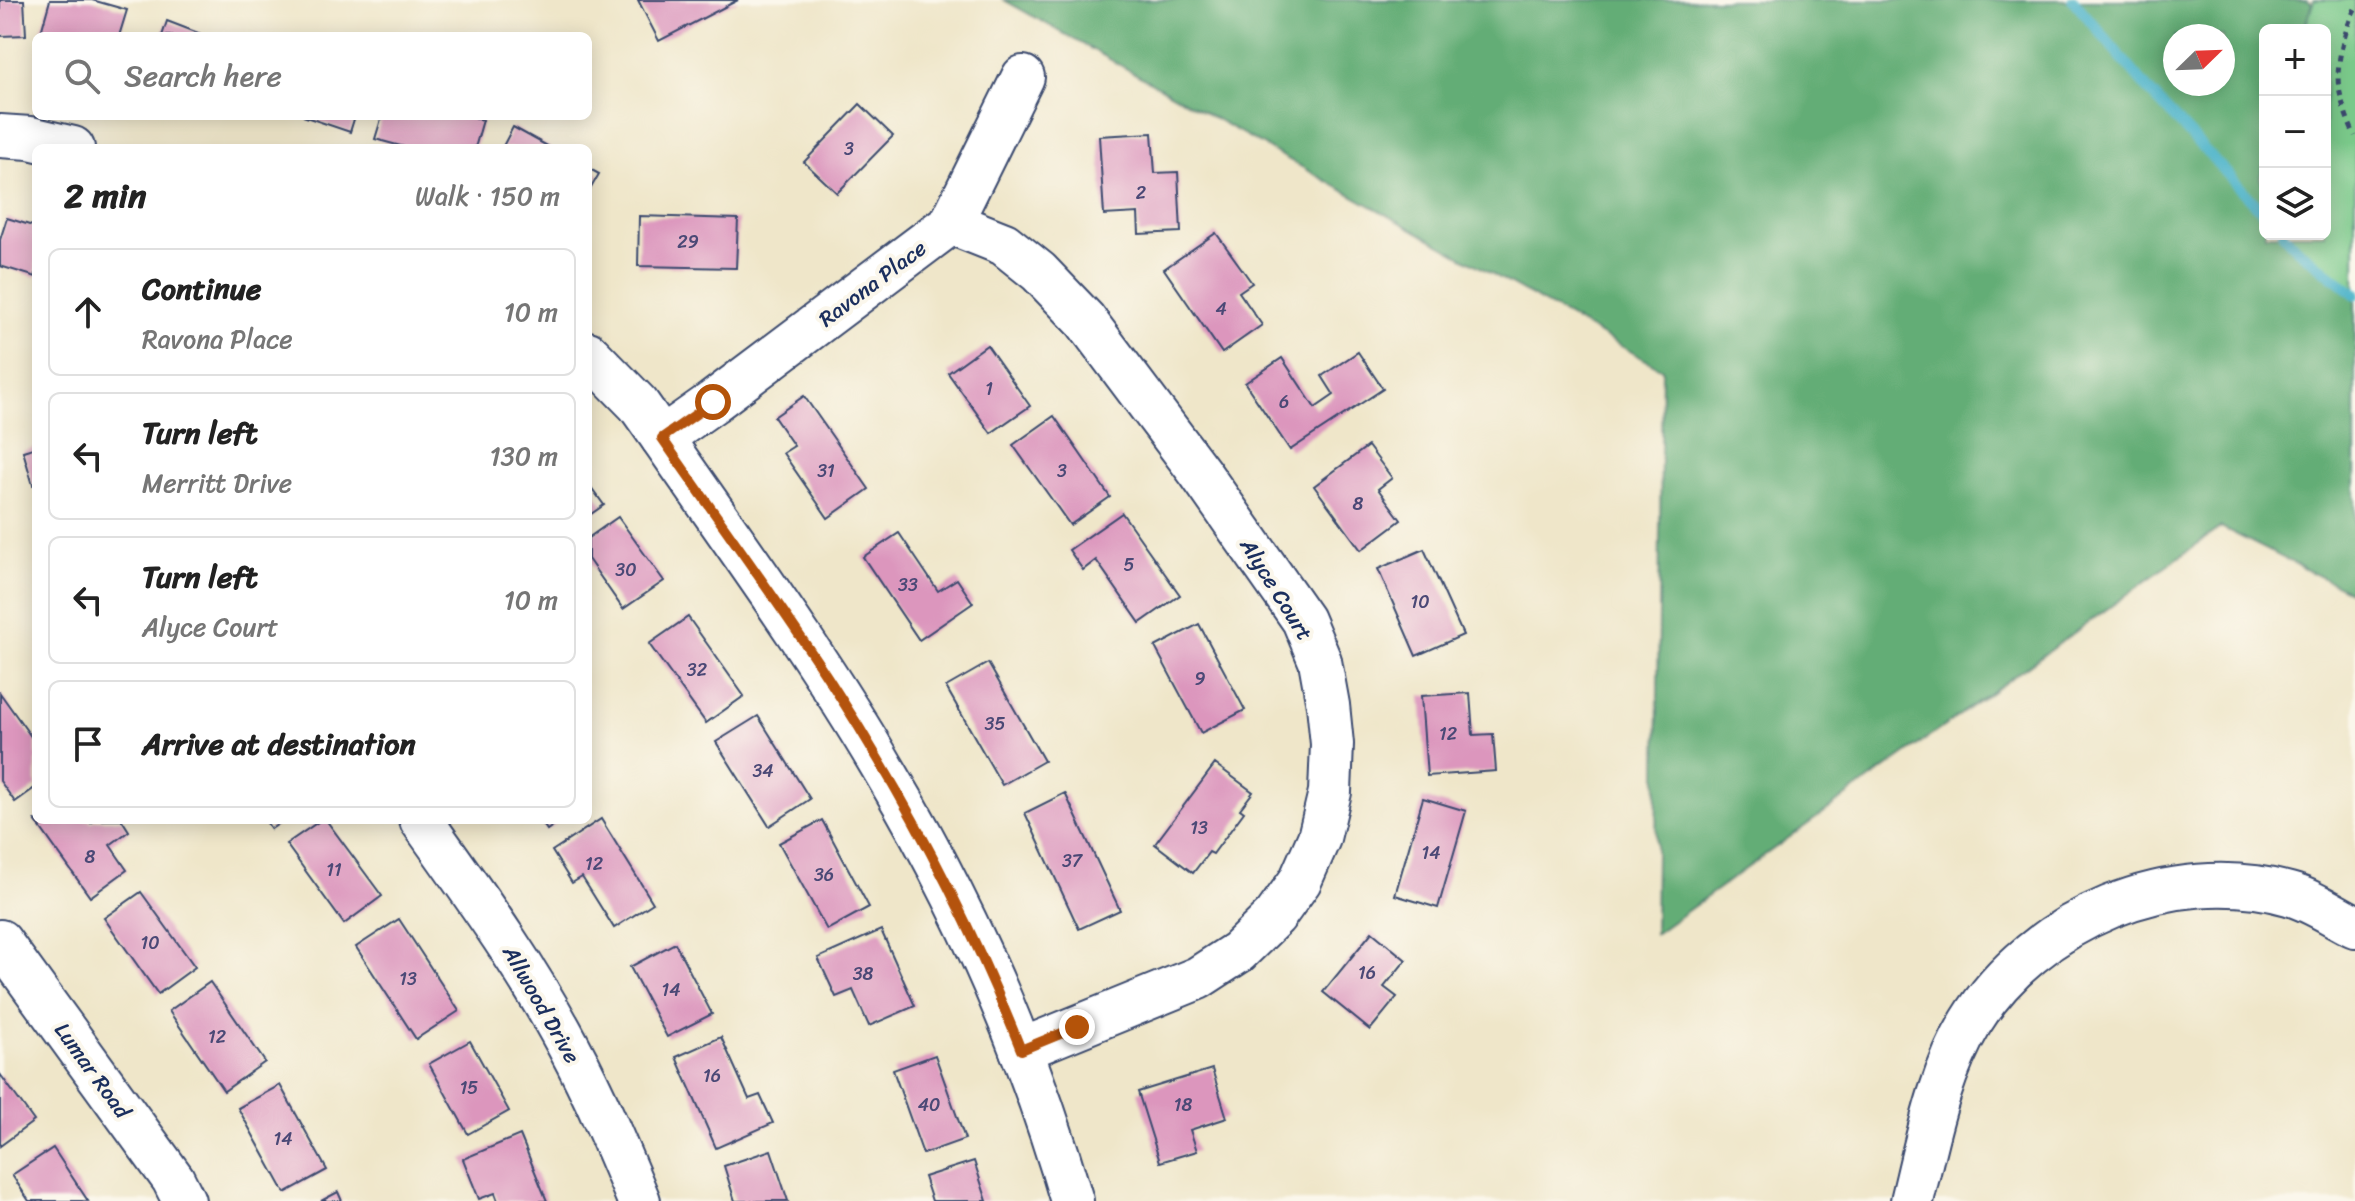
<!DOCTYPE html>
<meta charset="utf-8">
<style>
:root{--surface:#fff;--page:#f6f6f6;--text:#222;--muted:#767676;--line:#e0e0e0}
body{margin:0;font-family:Sriracha,sans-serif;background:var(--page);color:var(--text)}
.controls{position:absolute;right:24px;top:24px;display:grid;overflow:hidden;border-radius:12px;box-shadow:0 4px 20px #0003}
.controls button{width:72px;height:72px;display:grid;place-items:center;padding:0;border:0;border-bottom:2px solid var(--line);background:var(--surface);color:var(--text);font:40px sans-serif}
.compass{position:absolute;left:2163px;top:24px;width:72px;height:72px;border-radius:50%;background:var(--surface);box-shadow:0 4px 20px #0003;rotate:67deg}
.stop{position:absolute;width:24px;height:24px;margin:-18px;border:6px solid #b45309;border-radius:50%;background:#fff}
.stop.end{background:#b45309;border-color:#fff;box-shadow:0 2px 8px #0008}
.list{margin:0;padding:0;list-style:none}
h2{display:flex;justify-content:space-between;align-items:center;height:104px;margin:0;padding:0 32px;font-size:34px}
h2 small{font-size:26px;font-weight:400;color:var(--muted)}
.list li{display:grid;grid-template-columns:52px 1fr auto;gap:24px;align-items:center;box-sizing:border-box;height:128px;margin:0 16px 16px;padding:0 16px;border:2px solid var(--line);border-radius:12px}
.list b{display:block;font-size:30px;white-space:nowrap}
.list p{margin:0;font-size:26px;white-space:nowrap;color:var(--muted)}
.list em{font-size:26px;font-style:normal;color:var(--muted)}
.icon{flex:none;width:44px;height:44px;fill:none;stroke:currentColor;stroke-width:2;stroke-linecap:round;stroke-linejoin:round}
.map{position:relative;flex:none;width:2355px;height:1201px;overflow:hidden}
.search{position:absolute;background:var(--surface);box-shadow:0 4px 20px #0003;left:32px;top:32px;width:560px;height:88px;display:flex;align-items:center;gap:20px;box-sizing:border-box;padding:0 28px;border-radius:12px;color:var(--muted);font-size:30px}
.panel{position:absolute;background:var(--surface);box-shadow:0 4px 20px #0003;left:32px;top:144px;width:560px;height:680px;border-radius:12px}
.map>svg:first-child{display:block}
.green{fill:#7ac98a;stroke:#4a7c74;stroke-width:2}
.forest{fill:#63ad76;stroke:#3f6e6a;stroke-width:2;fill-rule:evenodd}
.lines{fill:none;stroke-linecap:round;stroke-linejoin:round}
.stream{stroke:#4ab2c9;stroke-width:11}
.building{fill:#dc96bd}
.street-casing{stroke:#3b4a6e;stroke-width:46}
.path{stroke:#3b4a6e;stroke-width:5;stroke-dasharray:6 6;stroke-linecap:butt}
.street{stroke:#fff;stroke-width:42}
.route{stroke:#b45309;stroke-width:10}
.labels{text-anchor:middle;stroke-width:8;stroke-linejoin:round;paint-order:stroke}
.number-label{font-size:18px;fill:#4b4976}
.street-label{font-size:22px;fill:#1b2f5e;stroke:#fbf7ec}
</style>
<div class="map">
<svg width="2355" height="1201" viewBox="0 0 2355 1201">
<rect width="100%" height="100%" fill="#fbf7ec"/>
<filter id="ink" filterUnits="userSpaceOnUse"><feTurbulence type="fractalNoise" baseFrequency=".0125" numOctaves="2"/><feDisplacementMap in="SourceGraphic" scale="16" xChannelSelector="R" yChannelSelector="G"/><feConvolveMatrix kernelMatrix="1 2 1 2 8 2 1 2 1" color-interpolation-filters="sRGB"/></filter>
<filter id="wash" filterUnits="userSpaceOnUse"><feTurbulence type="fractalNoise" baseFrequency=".006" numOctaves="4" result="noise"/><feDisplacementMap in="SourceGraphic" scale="32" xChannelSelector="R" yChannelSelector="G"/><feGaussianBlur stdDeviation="1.8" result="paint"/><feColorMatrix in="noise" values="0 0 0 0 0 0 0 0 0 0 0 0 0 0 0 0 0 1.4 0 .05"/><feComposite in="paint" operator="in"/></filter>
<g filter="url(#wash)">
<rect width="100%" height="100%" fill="#efe6c9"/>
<polygon class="green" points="2314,0 2355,0 2355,299 2292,247 2286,234 2325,234 2325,30 2304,30"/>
<path class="forest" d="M1004,0H2307L2312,3L2304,30H2265V160L2260,178L2265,190V234H2286L2292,247L2355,299V594L2221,527L1655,934L1662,369ZM2175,36H2223V84H2175Z"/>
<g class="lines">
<g class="stream">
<polyline points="2073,0 2151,93 2265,214"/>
<polyline points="2283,234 2296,248 2355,294"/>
</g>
</g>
<g id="blocks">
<g class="building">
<polygon points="0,0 24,0 26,35 0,36"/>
<polygon points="50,0 92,0 127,10 119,36 40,36"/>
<polygon points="638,0 738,0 659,41"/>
<polygon points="167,21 206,36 162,36"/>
<polygon points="860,104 893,136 837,193 804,162"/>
<polygon points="303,116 355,116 350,132"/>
<polygon points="382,116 470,116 483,120 475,148 408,148 375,139"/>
<polygon points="513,127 551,148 502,148"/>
<polygon points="1152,133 1155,173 1178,172 1181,232 1139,234 1138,213 1104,215 1099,136"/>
<polygon points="588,168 599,174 588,193"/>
<polygon points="639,216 738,219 736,268 638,266"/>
<polygon points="7,218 36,227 36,277 0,266 0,240"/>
<polygon points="1216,233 1252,283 1239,292 1262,325 1222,353 1164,269"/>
<polygon points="987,345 1030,406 991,433 948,373"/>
<polygon points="1358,352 1383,389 1290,450 1245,383 1282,358 1315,408 1334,395 1322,376"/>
<polygon points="804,396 869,489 828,518 783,453 794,446 774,417"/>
<polygon points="1054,416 1110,497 1070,525 1013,445"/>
<polygon points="1368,446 1392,478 1378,489 1401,520 1361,550 1314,486"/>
<polygon points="36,447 36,485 33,485 23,451"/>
<polygon points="588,483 604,505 588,516"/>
<polygon points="1122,513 1180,595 1140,623 1096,560 1083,570 1069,550"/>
<polygon points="618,517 664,581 623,609 588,559 588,538"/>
<polygon points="899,533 938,591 957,579 973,603 919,640 863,557"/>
<polygon points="1424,549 1463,635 1416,656 1378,569"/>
<polygon points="688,617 744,696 706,723 649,644"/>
<polygon points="1199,624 1245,710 1201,733 1155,647"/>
<polygon points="988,663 1044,761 1002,785 946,687"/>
<polygon points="0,693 32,738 36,736 36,787 15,802 0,781"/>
<polygon points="1470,693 1473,735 1493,734 1496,771 1427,776 1421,696"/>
<polygon points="758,716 810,799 769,826 716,742"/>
<polygon points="1215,764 1253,792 1240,809 1244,812 1213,854 1209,852 1193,873 1155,844"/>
<polygon points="1065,793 1120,910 1079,929 1025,813"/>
<polygon points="1423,798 1466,811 1438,908 1395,895"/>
<polygon points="601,819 653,903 614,928 582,877 572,883 552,851"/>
<polygon points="35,820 89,820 91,823 95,820 122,820 129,831 110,845 127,870 90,897"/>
<polygon points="265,820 284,820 271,829"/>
<polygon points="321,820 326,820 382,896 344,924 286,844"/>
<polygon points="540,820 561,820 547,830"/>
<polygon points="822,820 869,907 827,930 779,843"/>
<polygon points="141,892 195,967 158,994 104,918"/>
<polygon points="399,919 459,1011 416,1039 356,947"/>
<polygon points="881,930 915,1006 869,1026 853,990 836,997 818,958"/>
<polygon points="1372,932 1406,960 1384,987 1397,997 1370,1030 1323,992"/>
<polygon points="675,943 712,1014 667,1037 630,967"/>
<polygon points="210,982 265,1062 224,1091 169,1011"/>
<polygon points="721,1037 749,1099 760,1095 773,1123 716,1148 676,1057"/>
<polygon points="470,1041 509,1111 468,1134 429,1064"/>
<polygon points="935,1055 965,1139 923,1154 893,1070"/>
<polygon points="1212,1069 1227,1118 1190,1130 1197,1151 1160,1162 1138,1092"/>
<polygon points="0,1074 34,1121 0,1146"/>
<polygon points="280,1085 327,1170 285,1193 238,1108"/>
<polygon points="520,1135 547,1201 498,1201 495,1193 479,1199 463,1159"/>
<polygon points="53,1148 88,1201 29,1201 12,1175"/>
<polygon points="771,1150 788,1201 735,1201 724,1166"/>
<polygon points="974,1161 987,1201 932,1201 924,1177"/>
<polygon points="338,1192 342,1201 321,1201"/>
</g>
</g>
</g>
<g filter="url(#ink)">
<use href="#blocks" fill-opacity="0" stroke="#3b4a6e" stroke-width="2"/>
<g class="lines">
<g class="street-casing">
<g id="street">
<polyline points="0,136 30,138 73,148"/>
<polyline points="951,223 1004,244 1039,272 1085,320 1200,473 1303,620 1320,661 1328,705 1332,744 1330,792 1319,838 1300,881 1275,916 1238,952 1198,978 1021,1050"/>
<path d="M588,353L638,404L662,438C739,549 819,658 887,775C966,908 1029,1052 1072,1201"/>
<polyline points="662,438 713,402 951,223 1023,77"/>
<path d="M421,820C473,893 526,966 568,1045C595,1095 617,1148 639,1201"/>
<polyline points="0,941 173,1179 184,1201"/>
<path d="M1912,1201C1927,1140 1938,1077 1971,1022C2034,919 2172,861 2289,894C2312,900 2334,916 2355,926"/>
</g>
</g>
<path class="path" d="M2355,9C2345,28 2335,66 2339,88C2342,104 2348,122 2355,136"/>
<use href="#street" class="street"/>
</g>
</g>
<g class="lines" filter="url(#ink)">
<path class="route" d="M713,402L662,438C717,518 775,597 828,678C904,795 970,920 1021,1050L1077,1027"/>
</g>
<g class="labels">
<g class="number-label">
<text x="849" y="155">3</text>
<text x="1141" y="199">2</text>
<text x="688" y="248">29</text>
<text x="1221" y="315">4</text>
<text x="989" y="395">1</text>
<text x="1284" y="408">6</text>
<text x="826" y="477">31</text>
<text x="1062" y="477">3</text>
<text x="1358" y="510">8</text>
<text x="1129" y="571">5</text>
<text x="626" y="576">30</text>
<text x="908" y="591">33</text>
<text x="1420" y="608">10</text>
<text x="697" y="676">32</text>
<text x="1200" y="685">9</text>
<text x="995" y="730">35</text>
<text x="1448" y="740">12</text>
<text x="763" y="777">34</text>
<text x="1199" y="834">13</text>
<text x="1431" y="859">14</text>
<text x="90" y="863">8</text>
<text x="1072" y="867">37</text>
<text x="594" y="870">12</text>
<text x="334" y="876">11</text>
<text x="824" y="881">36</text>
<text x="150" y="949">10</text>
<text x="1367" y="979">16</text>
<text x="863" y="980">38</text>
<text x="408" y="985">13</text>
<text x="671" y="996">14</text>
<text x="217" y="1043">12</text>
<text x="712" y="1082">16</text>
<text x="469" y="1094">15</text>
<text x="929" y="1111">40</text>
<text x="1183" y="1111">18</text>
<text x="283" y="1145">14</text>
</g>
<g class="street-label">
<text transform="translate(872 283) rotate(-37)" y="8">Ravona Place</text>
<text transform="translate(1277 589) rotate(58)" y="8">Alyce Court</text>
<text transform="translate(542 1004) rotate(60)" y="8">Allwood Drive</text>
<text transform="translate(93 1070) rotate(54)" y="8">Lumar Road</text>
</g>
</g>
</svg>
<div class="controls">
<button>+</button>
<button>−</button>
<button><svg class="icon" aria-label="layers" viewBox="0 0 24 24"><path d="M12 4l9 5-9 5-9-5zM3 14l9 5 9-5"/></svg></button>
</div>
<svg class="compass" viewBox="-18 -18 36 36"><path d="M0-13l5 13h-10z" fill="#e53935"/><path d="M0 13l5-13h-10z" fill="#767676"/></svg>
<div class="stop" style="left:713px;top:402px"></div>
<div class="stop end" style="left:1077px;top:1027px"></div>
<div class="search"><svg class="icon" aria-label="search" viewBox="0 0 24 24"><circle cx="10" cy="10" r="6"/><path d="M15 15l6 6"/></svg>Search here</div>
<section class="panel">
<h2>2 min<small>Walk · 150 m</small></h2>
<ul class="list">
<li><svg class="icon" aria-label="ahead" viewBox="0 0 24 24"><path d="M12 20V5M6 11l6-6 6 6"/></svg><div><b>Continue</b><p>Ravona Place</p></div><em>10 m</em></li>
<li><svg class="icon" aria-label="left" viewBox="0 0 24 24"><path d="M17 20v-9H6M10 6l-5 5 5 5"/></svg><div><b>Turn left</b><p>Merritt Drive</p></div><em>130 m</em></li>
<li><svg class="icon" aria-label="left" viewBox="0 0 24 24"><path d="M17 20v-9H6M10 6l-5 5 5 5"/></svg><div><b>Turn left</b><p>Alyce Court</p></div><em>10 m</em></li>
<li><svg class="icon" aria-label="arrive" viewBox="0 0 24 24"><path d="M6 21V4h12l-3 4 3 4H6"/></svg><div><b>Arrive at destination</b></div></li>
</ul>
</section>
</div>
